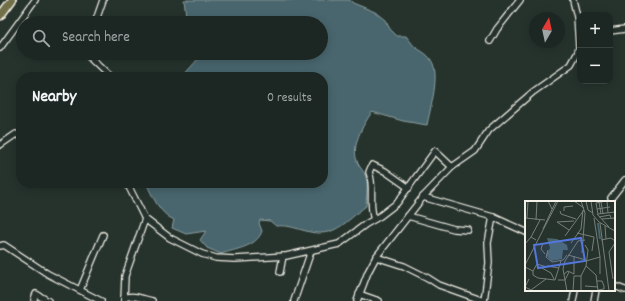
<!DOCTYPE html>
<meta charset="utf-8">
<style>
:root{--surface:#1c2622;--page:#29322f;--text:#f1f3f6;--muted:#a0a5a5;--line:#3a4340}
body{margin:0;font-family:Dekko,sans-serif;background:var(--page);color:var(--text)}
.controls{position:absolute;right:12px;top:12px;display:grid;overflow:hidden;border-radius:8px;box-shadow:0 2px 10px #0003}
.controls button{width:36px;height:36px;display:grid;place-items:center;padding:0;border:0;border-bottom:1px solid var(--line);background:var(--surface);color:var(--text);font:20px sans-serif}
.compass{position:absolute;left:529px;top:12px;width:36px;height:36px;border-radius:50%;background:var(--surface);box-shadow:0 2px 10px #0003;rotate:9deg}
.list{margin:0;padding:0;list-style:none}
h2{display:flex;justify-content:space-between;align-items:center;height:52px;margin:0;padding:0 16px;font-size:17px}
h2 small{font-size:13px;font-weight:400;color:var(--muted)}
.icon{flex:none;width:22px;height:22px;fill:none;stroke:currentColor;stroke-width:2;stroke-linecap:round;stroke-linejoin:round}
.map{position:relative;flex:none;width:625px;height:301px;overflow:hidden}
.search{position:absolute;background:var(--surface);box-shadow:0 2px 10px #0003;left:16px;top:16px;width:312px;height:44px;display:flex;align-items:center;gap:10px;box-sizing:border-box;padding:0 14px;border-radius:22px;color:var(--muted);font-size:15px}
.panel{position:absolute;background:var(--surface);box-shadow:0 2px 10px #0003;left:16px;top:72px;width:312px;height:116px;border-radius:16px}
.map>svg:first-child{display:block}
.water{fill:#49666e;stroke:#8d9e9f}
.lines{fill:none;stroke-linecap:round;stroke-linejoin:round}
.minor-casing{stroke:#f4f1e8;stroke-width:8}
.major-casing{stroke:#f4f1e8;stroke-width:10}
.minor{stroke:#26332d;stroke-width:5.5}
.major{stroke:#71704a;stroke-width:7}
.inset-river{fill:none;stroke:#49666e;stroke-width:2}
.inset-road{fill:none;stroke:#787f78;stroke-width:1}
.view{fill:#5377dc;fill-opacity:0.15;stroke:#5377dc;stroke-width:2}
.inset-edge{fill:none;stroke:#f4f1e8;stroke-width:2}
</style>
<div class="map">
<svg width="625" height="301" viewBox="0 0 625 301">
<rect width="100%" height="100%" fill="#26332d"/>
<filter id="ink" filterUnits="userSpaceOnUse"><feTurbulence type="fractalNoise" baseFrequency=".025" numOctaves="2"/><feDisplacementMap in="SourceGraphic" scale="8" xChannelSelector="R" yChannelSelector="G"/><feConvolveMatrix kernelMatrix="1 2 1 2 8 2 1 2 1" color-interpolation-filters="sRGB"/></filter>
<g filter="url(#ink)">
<path class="water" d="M184,0H350L353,3L375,12L385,20L390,29L397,36H406C409,39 411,43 414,46C420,51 427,53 431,60C441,74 430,109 427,125L403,121L372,112C363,125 351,145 357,161C359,168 366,172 367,181C368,189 366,198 366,206C345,222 334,239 306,231C294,228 289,225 276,226L270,221L260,220L259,223L262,231C257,247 235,249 221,254L207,248L200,240L206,231L186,234L172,228L174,220C159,213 153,197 146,183H323V77H182L198,59L195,53H321V23H187Z"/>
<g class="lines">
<g class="minor-casing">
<g id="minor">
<polyline points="95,23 103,0"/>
<polyline points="610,31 625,29"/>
<polyline points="490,41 497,29 520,0"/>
<polyline points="0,48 35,0"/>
<polyline points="87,53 90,58 110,77"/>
<polyline points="0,145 16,134 21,137"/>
<polyline points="127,183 145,219 170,238 202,254 216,258 235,259 286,256 339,244 366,224 380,216 397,203 435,151 452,167"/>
<polyline points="423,197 493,217 526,232"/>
<polyline points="611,198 625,180"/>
<polyline points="408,216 454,229 468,230"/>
<path d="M374,219C368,204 375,187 369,172L372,165L385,171L409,188"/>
<polyline points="0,246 4,245 48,274 101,301"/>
<polyline points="376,257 404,266 428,278 439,285 484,301"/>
<polyline points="280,272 283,256"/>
<polyline points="614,286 625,290"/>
<polyline points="80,290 103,235"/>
<polyline points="359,294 379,301"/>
<path d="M124,298C133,294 143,299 152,301"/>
<polyline points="34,299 36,294 48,301"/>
<polyline points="124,301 125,276 145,219"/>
<polyline points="294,301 311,251"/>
<polyline points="357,301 368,272 376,257 423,197 452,167 475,151 489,130 533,92 571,65 577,54 579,48 577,17 573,0"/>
<polyline points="484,301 489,263 488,243 493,217"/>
<polyline points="573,301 575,290"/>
<polyline points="594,301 596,290"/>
</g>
</g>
<g class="major-casing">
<polyline id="major" points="0,16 12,0"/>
</g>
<use href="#minor" class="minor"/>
<use href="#major" class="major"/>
</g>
</g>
<g transform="translate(525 201)">
<rect width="90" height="90" fill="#26332d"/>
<path d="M22,37L32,38L42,44L43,49H38L37,58L26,60L21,54L25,47Z" fill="#49666e"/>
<path class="inset-river" d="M73,22L75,38"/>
<path class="inset-road" d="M18,0H23L27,8M49,0L59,7M56,0L60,12L57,52M61,0L63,9L68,12M66,0L68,14L74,21L90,30M81,0L71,2L73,13L90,11M82,0L83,12M74,1L76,13M76,1L78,13M72,8L85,6M35,10L36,13L51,18M39,10V6L48,5M72,13L84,26M74,16L85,14L86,17M0,17L20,19M2,17L3,0M77,18L90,17M11,19L12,0M32,21L49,20M32,21L44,29M75,22L84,90M80,25L81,38M18,28L31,0M52,32L69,36L67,50M40,35L59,9M6,36L15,19M76,39L86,37L90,40M18,42L16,48L20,53M46,42L56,28L58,9M0,43L6,36L11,39M23,49L21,56L27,61L38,59L42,54M43,54L61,59M75,56V73M61,60L75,56L69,17M0,64L33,0M22,65L34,67M61,65L71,74L73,90M0,66L8,70V74L13,77L30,79L36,60M15,66L26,72L29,78M8,70L12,63L22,66M39,73L43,70L49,73V55M4,78L0,86L6,89L21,78M88,78L84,51L90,42M33,79H40L44,71M72,80H77L79,85V88L73,89M60,85L73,86M42,90L38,68L40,60L53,40L60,39M48,90L49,75H56M56,90V75L61,65L63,49L60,44"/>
<path class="view" d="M56,37L60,60L13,67L9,44Z"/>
<rect width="90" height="90" class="inset-edge"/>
</g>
</svg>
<div class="controls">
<button>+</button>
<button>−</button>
</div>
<svg class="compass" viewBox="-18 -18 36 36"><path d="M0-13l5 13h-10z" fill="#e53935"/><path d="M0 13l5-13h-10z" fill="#a0a5a5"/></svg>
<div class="search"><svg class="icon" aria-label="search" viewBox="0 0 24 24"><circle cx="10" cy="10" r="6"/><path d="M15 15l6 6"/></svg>Search here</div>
<section class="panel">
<h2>Nearby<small>0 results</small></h2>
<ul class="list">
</ul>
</section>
</div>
